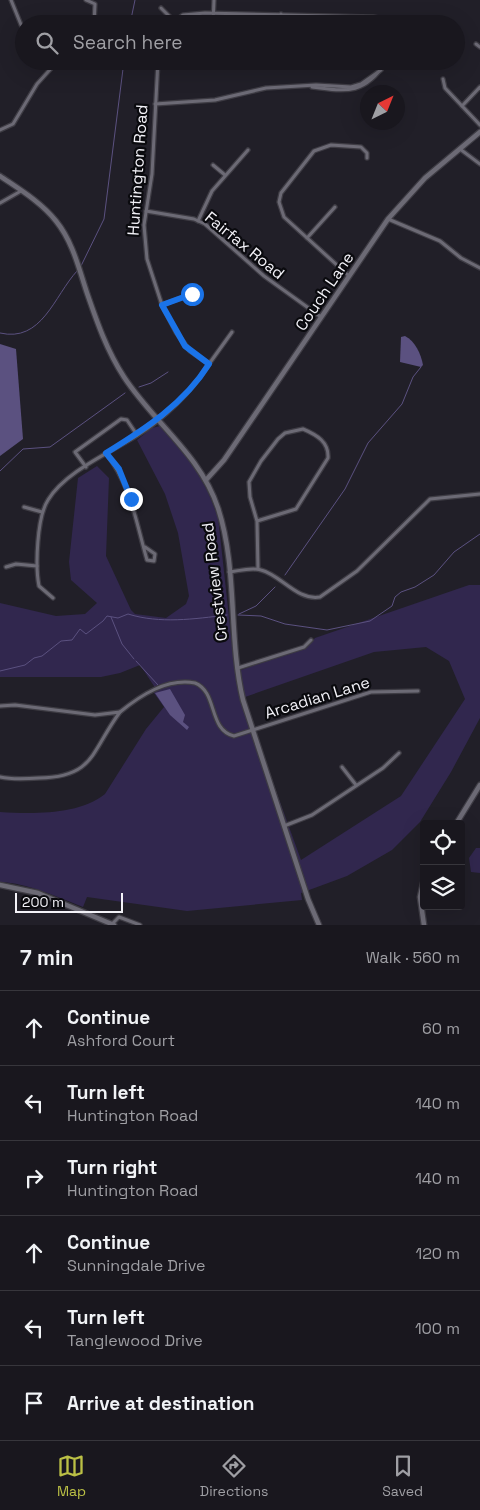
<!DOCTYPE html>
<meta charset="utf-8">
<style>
:root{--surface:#19171e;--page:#222027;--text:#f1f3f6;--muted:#9f9fa4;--line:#37363c;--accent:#bbc045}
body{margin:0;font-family:"Space Grotesk",sans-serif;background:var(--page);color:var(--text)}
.controls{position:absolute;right:15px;bottom:15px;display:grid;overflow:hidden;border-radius:5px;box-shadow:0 5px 20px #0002}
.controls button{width:45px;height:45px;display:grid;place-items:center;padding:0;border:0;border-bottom:1px solid var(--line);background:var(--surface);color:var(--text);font:25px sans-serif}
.compass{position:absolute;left:360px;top:85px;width:45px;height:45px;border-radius:50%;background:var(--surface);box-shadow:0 5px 20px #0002;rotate:43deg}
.scale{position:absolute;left:15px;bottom:12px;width:108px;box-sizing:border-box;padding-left:5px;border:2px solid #f3f2f8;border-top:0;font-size:14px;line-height:18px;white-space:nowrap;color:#f3f2f8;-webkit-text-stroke:4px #0a0a0e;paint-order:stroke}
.stop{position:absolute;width:15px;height:15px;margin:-11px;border:4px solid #1a73e8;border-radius:50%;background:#fff}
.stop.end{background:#1a73e8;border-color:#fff;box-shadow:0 1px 5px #0008}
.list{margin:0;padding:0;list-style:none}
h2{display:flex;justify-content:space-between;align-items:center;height:65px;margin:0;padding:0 20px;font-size:21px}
h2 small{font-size:16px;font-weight:400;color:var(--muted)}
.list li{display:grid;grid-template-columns:32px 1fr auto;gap:15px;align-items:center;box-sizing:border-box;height:75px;padding:0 20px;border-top:1px solid var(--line)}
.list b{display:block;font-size:19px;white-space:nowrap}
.list p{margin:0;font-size:16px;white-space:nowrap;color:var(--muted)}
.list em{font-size:16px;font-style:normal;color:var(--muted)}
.icon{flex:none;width:28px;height:28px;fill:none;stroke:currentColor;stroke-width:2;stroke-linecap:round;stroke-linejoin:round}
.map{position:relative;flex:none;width:480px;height:925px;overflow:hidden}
.search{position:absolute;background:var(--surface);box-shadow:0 5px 20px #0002;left:15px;right:15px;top:15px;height:55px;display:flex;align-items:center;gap:12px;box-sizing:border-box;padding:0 18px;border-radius:28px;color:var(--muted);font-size:19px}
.sheet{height:515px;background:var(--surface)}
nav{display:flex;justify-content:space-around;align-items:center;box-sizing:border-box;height:70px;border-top:1px solid var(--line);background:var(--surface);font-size:14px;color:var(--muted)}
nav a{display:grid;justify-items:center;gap:2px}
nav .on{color:var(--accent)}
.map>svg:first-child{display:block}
.green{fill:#31274e;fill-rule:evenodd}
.water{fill:#5b5180}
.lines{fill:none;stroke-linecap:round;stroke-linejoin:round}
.stream{stroke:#5b5180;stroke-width:1}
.minor-casing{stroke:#3e3c44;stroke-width:5.5}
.tertiary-casing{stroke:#3e3c44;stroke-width:7}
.minor{stroke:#6c6a75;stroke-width:3}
.tertiary{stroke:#6c6a75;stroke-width:4.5}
.route{stroke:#1a73e8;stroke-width:6}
.labels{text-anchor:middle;stroke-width:4.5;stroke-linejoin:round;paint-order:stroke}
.street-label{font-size:16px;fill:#f3f2f8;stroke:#0a0a0e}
</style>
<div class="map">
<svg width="480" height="925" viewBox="0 0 480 925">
<rect width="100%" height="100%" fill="#211f28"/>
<g class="green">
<path d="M160,426L193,465L208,492L218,517L235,672L307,647L315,638L469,585H480V718L451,772L420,822L392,850L347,876L301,893L302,900L187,911L87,897L83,907C57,897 28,883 0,882V812C33,814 79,815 105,794L146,729L164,707L154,693V686L140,665L120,673L101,677H0V603L56,616L85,614L97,603L71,580L69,562L78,478L97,466L109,478L106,556L131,610L135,614L166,618L186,604L189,596L178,533L165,494L137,440L152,428ZM426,647L449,661L465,699L401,796L301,860L267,766L245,697L374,652Z"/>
<polygon points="476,848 480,848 480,873 471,872 469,858"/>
</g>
<g class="water">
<path d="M405,336C415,341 421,354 423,365L421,367L400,362L401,337Z"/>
<polygon points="0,344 16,349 23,439 0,456"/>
<polygon points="170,689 185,715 183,722 189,727 187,730 170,715 155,693"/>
</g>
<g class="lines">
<g class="stream">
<polyline points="130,24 135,0"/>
<polyline points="80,268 104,219 124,61"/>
<path d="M0,333C42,343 54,296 77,271"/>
<polyline points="139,387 151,383 168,372"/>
<polyline points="0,471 23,449 50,447 125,393"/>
<polyline points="285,575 345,489 368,443 402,404 413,377 421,367"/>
<polyline points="239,614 256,606 275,587"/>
<polyline points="238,615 261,616 285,624 327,630 370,621 392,606 395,597 401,592 415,587 434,575 454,552 480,534"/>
<polyline points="111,617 122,644 134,659"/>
<polyline points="136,661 158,685"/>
<path d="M0,671L25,665L34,658L42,656L61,641L72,640L80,629L86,634L103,621L107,616L118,618L128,614C160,624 194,619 227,615"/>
</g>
<g class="minor-casing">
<g id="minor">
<polyline points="11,0 24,32"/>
<polyline points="86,0 95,4 94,24"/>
<polyline points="161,8 174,21"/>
<polyline points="171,24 183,15 205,13 373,17 417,24"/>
<polyline points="213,24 214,0"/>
<polyline points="280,24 281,14"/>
<polyline points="476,44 480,47"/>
<polyline points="54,61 56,63 57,61"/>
<polyline points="443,79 445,88 480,125"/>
<path d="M312,87C349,92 365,94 387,61"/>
<polyline points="155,104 215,100 266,88 316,85 351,87 361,84 381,70"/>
<polyline points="462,106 480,87"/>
<polyline points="0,130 13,124 37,84 56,63"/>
<polyline points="460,149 480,164"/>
<polyline points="213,165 225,175"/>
<polyline points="0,203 21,191"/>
<polyline points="146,211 194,219 205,224 264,276 321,317"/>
<polyline points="388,219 440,241 461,258 480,268"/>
<polyline points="198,221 212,191 248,150"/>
<polyline points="307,238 335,207"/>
<polyline points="349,276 284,217 279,202 281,193 314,151 331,145 361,147 367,153 367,158"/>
<polyline points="162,305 192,294"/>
<polyline points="209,364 232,332"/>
<path d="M106,453C131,485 136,522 147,560L154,561L155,554L145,547"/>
<polyline points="86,467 75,452 121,419 127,420 137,435"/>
<polyline points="24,507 42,512"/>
<path d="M257,521L296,509L328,458C329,442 317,435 303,429L285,433L278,439L261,461L249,482L250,497L257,521L258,569"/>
<polyline points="6,567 16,564 37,566"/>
<path d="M229,572C239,571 251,567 261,570C281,575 297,601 320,597L357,571L430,499L480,494"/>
<path d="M53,598L39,586C35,566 37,517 48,500C65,472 109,453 136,436C164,419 192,391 209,364L190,351L176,332L162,305L147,259L144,225L152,174L158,61"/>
<polyline points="238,668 304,647 311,640"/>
<path d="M0,706L15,705L95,715L120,712C91,751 95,777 39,778C26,779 13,780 0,777"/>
<path d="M120,712C141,695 167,678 195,683C218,692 208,730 234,736L371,692L418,691"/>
<polyline points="342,767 356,785"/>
<polyline points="284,826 312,815 383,768 399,753"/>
<polyline points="112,924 119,917 140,925"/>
</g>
</g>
<g class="tertiary-casing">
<g id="tertiary">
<path d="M0,176C19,189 41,202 56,221C73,242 79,269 87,293C97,322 107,351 124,377C154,423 200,454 218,508C238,569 228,637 243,700L308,899L319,925"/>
<polyline points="206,480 224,460 388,219 425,178 480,132"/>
<polyline points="456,824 480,785"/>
<polyline points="424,879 420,897 424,925"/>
<polyline points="0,885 38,893 114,925"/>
</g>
</g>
<use href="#minor" class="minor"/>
<use href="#tertiary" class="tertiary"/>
</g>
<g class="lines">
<path class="route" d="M131,499L119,469L106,453C145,429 184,404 209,364L185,346L162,305L192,294"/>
</g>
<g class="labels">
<g class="street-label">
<text transform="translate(137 170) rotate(-86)" y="6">Huntington Road</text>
<text transform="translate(245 245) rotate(39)" y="6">Fairfax Road</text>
<text transform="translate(324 291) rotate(-56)" y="6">Couch Lane</text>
<text transform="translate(214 582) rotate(-97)" y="6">Crestview Road</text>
<text transform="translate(317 697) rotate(-17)" y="6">Arcadian Lane</text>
</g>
</g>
</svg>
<div class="controls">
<button><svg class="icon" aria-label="locate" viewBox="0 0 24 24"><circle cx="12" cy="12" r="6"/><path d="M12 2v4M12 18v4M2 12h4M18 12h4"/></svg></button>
<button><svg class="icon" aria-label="layers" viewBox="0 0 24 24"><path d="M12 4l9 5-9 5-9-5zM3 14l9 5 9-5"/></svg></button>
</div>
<svg class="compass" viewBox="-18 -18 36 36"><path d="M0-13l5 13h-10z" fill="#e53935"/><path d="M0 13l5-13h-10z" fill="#9f9fa4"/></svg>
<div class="scale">200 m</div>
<div class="stop" style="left:192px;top:294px"></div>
<div class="stop end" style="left:131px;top:499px"></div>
<div class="search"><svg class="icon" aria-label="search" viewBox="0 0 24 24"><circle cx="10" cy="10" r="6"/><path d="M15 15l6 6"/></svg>Search here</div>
</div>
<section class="sheet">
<h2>7 min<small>Walk · 560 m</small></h2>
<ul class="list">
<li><svg class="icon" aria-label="ahead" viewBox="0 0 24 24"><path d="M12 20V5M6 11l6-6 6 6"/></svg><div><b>Continue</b><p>Ashford Court</p></div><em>60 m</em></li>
<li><svg class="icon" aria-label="left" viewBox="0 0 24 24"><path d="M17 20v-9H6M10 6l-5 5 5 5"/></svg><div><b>Turn left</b><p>Huntington Road</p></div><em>140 m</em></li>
<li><svg class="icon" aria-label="right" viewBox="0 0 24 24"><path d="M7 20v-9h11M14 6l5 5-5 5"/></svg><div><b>Turn right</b><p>Huntington Road</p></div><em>140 m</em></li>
<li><svg class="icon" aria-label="ahead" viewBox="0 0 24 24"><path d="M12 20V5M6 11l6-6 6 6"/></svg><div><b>Continue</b><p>Sunningdale Drive</p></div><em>120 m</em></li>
<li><svg class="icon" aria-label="left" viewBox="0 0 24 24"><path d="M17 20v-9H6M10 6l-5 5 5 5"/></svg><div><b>Turn left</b><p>Tanglewood Drive</p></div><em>100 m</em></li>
<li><svg class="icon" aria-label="arrive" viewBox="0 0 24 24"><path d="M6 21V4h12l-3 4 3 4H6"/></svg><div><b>Arrive at destination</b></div></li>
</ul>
</section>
<nav>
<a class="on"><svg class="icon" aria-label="map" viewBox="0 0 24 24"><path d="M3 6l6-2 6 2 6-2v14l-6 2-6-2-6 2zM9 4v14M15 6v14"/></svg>Map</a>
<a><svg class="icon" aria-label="directions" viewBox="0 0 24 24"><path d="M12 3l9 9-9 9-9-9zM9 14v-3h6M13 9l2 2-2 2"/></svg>Directions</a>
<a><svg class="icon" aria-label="saved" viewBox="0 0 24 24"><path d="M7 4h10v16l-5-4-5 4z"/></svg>Saved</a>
</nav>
